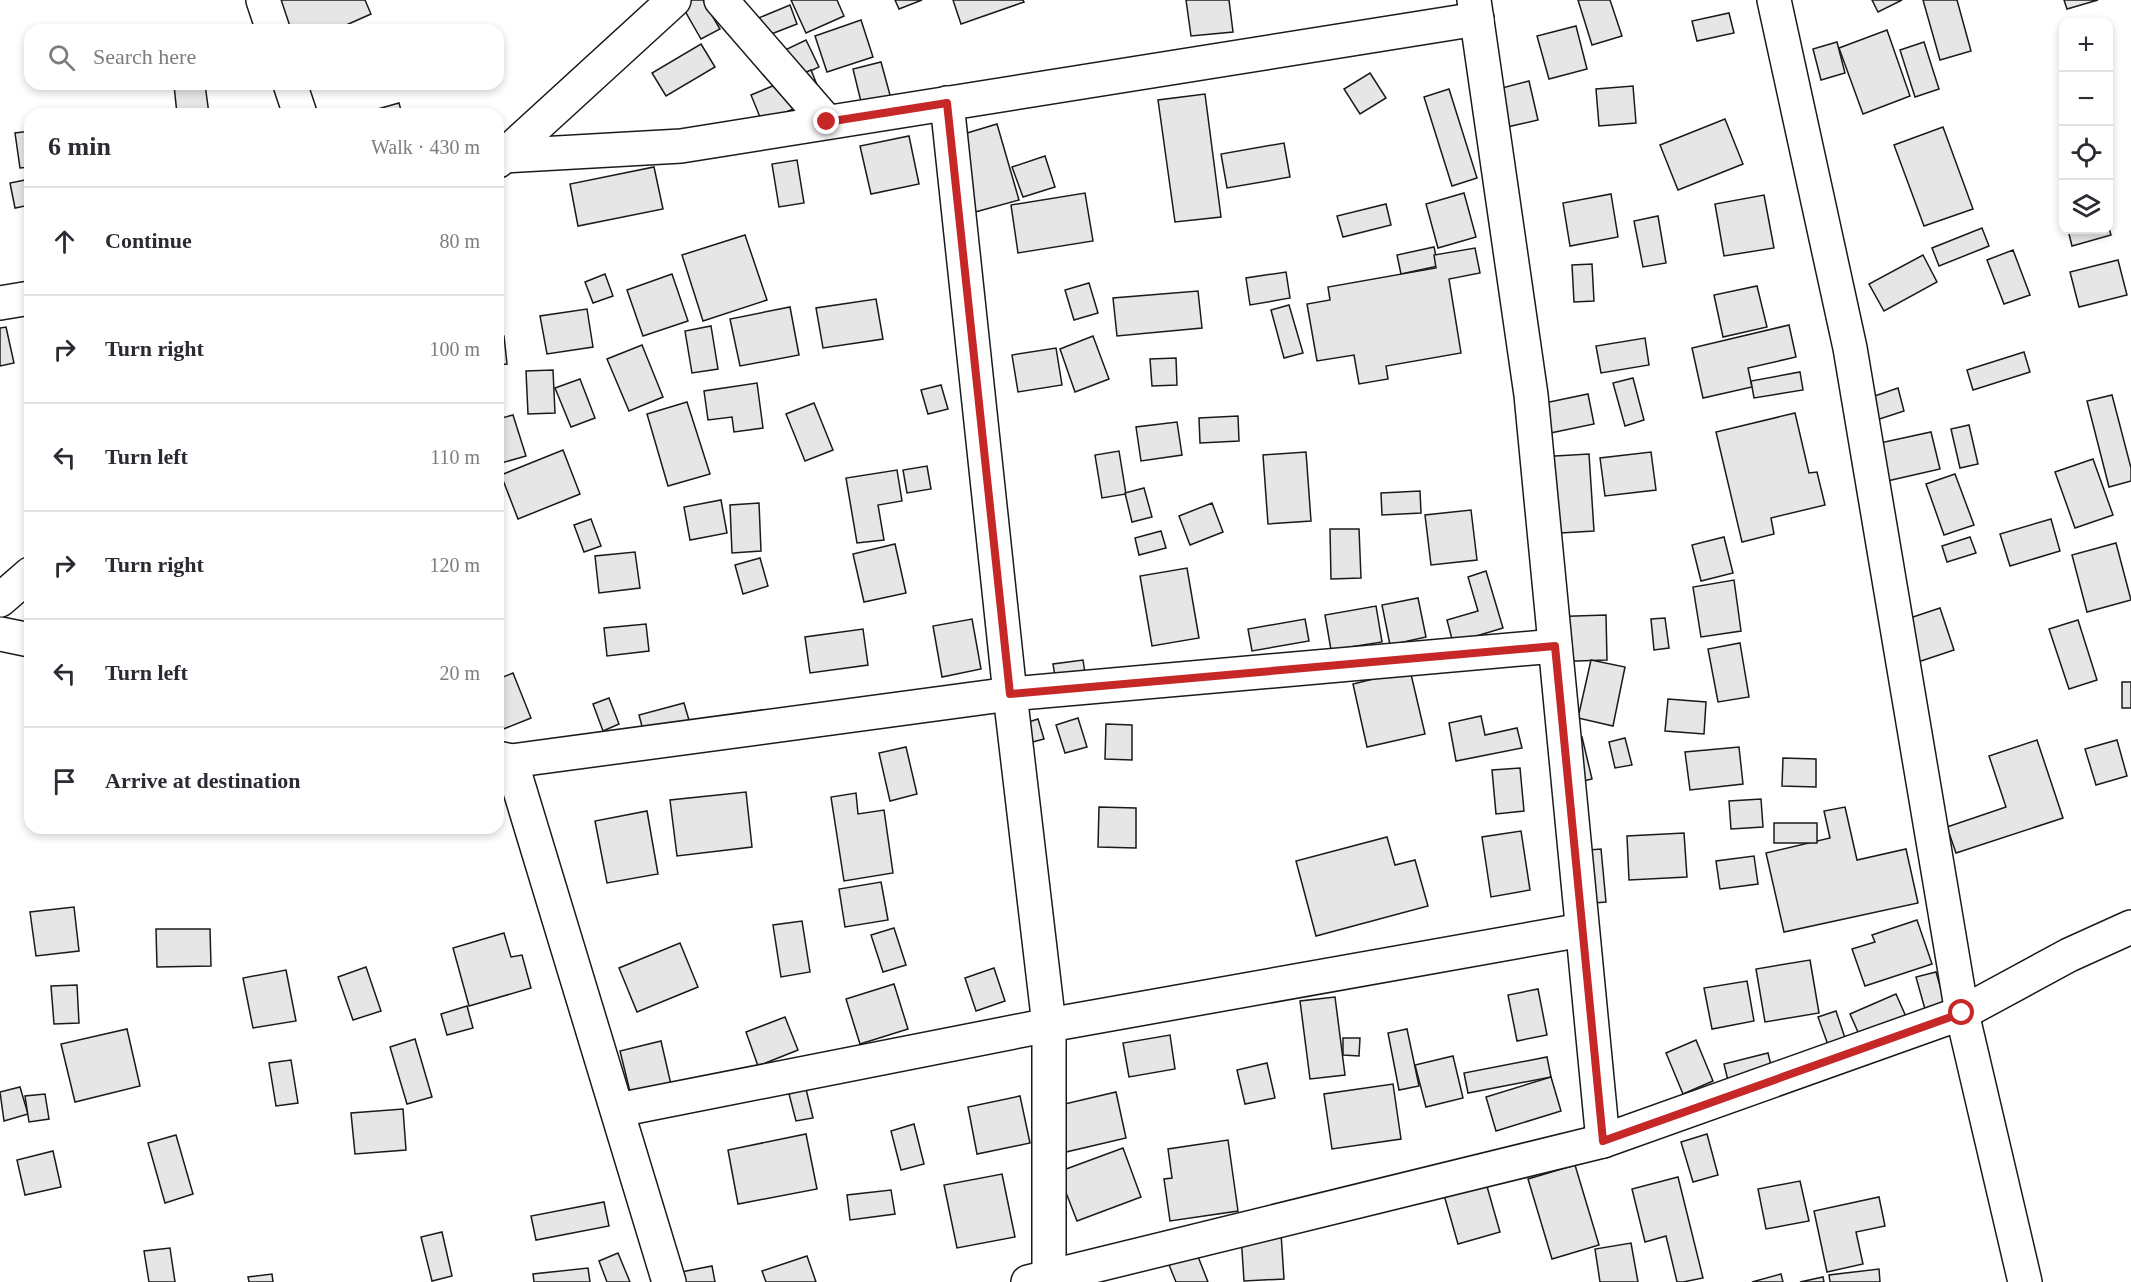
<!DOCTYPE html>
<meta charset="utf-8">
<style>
:root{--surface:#fff;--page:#f2f2f3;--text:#2b2b33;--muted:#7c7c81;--line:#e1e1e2}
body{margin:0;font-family:"Times New Roman",serif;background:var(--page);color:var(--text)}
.controls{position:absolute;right:18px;top:18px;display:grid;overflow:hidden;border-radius:12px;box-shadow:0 3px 9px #0003}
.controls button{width:54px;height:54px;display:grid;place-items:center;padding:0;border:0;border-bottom:2px solid var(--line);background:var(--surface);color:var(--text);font:30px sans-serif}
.stop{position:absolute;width:18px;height:18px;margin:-14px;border:4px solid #c62828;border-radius:50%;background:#fff}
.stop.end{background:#c62828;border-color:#fff;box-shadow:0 2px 6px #0008}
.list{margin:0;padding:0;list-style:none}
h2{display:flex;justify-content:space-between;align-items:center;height:78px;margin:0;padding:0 24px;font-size:26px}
h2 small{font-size:20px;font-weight:400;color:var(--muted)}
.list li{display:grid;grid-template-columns:39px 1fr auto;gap:18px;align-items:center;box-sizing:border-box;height:108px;padding:0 24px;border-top:2px solid var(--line)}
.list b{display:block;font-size:22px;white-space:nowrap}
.list em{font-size:20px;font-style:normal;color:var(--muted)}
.icon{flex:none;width:33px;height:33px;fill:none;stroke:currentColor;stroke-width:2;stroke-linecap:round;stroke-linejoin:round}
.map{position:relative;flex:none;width:2131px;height:1282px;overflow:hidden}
.search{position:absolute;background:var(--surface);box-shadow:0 3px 9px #0003;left:24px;top:24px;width:480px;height:66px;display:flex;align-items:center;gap:15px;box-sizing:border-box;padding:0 21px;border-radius:18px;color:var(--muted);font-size:22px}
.panel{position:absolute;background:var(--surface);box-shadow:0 3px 9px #0003;left:24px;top:108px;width:480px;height:726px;border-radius:18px}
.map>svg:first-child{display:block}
.building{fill:#e6e6e6;stroke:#1a1a1a;stroke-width:1.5}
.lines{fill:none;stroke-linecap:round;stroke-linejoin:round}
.minor-casing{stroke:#1a1a1a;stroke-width:36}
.minor{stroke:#fff;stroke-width:33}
.route{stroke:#c62828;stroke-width:8}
</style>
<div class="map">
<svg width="2131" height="1282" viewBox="0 0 2131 1282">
<rect width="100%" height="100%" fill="#fff"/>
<g class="building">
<polygon points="257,0 365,0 371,14 335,30 270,30"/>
<polygon points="688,0 703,0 720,29 701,39 681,4"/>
<polygon points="791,0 837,0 844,16 806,33"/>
<polygon points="895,0 922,0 899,9"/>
<polygon points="953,0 1023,0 1024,2 961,24"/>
<polygon points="1186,0 1229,0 1233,32 1191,36"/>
<polygon points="1578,0 1610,0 1622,36 1592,45"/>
<polygon points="1872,0 1902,0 1878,12"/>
<polygon points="1923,0 1957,0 1971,51 1940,60"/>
<polygon points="2064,0 2098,0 2067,9"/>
<polygon points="790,5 797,24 756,40 749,22"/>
<polygon points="1729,13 1734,33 1697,41 1692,21"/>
<polygon points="861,20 873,57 827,72 815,36"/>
<polygon points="1576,26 1587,69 1549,79 1537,36"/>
<polygon points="1887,30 1910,96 1863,114 1839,48"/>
<polygon points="806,40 819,67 798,77 785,50"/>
<polygon points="1837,42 1845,73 1821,80 1813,49"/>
<polygon points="1924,42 1939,89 1915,97 1900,50"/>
<polygon points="701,44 715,67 666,96 652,73"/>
<polygon points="881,62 893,106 864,114 853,69"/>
<polygon points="811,70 822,97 762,122 751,95"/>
<polygon points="1370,73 1386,98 1360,114 1344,89"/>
<polygon points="1529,81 1538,120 1507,127 1498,89"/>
<polygon points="205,84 209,114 177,114 174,85"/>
<polygon points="1633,86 1636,123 1599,126 1596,89"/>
<polygon points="1449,89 1477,178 1452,186 1424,97"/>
<polygon points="1205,94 1221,217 1175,222 1158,100"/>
<polygon points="399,103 402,114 360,114"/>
<polygon points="1725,119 1743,164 1678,190 1660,145"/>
<polygon points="997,124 1019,200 968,214 947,139"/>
<polygon points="1943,127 1973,209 1924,226 1894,145"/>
<polygon points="30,131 30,167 20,168 15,133"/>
<polygon points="909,136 919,184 871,194 860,146"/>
<polygon points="1284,143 1290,177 1227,188 1221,154"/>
<polygon points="1045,156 1055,187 1023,197 1012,167"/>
<polygon points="797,160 804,203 779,207 772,164"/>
<polygon points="654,167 663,209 578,226 570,184"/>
<polygon points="30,179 30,205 15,208 10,183"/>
<polygon points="1085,193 1093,241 1018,253 1011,205"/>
<polygon points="1464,193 1476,237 1438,248 1426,204"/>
<polygon points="1611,194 1618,237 1570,246 1563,203"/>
<polygon points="1764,195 1774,248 1724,256 1715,204"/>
<polygon points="1386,204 1391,225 1343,237 1337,216"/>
<polygon points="1658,216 1666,263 1643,267 1634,221"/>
<polygon points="2108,225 2111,235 2072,246 2068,230 2108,230"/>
<polygon points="1982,228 1989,246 1939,266 1932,248"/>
<polygon points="745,235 767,300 703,321 682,255"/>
<polygon points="1434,247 1438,266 1401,274 1397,255"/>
<polygon points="1475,248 1480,273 1449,279 1461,353 1386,366 1388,379 1359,384 1354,355 1317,361 1307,304 1330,300 1328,287 1436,268 1434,255"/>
<polygon points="2013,250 2030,295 2004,304 1987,260"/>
<polygon points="1923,255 1937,282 1884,311 1869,284"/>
<polygon points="2118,260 2127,295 2079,307 2070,272"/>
<polygon points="1592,264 1594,301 1574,302 1572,265"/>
<polygon points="1286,272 1290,298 1250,305 1246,278"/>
<polygon points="605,274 613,296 593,303 585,282"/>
<polygon points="672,274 688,321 643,336 627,290"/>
<polygon points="1089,283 1098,313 1074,320 1065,290"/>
<polygon points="1757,286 1767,327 1723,337 1714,295"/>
<polygon points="1198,291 1202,328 1117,336 1113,298"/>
<polygon points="876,299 883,339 823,348 816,308"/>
<polygon points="1289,305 1303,353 1284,358 1271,310"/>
<polygon points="790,307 799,355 740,366 730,319"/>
<polygon points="587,309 593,347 547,354 540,316"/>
<polygon points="1789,325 1796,357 1748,368 1752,387 1703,398 1692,348"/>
<polygon points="711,326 718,369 692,373 685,331"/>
<polygon points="6,327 14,363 0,366 0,328"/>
<polygon points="498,336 504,336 507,364 498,365"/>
<polygon points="1093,336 1109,379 1075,392 1060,349"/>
<polygon points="1645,338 1649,365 1601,373 1596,346"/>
<polygon points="642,345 663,397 629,411 607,359"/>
<polygon points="1056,348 1062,385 1018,392 1012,355"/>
<polygon points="2024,352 2030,372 1973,390 1967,370"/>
<polygon points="1176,358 1177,385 1152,386 1150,359"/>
<polygon points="553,370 555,413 528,414 526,371"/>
<polygon points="1800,372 1803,390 1754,398 1751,381"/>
<polygon points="1633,378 1644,420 1625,426 1613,383"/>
<polygon points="580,379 595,418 571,427 555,388"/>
<polygon points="757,383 763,428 734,432 732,417 708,420 704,391"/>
<polygon points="941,385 948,409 928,414 921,390"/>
<polygon points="1898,388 1904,411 1861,425 1854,403"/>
<polygon points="1588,394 1594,424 1536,436 1530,406"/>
<polygon points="2112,395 2131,468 2131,481 2109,487 2087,401"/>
<polygon points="687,402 710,474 668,486 647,414"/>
<polygon points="814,403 833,450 805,461 786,414"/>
<polygon points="1795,413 1809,473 1817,472 1825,505 1771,518 1774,534 1742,542 1716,432"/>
<polygon points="513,415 526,456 498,464 498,419"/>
<polygon points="1238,416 1239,441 1200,443 1199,418"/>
<polygon points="1177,422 1182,455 1141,461 1136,427"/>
<polygon points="1969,425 1978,464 1960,468 1951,429"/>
<polygon points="1931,432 1940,469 1874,484 1866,446"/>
<polygon points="563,450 580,494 518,519 501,475"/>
<polygon points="1119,451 1126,494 1102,498 1095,455"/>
<polygon points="1306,452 1311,521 1268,524 1263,455"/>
<polygon points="1651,452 1656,490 1605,496 1600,458"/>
<polygon points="1589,454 1594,531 1543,534 1538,457"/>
<polygon points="2093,459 2113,515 2075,528 2055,472"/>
<polygon points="927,466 931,489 907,493 903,470"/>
<polygon points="897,470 902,501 878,505 884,540 857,543 846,478"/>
<polygon points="1955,474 1974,525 1944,535 1926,484"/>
<polygon points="1144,488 1152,517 1132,522 1125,493"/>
<polygon points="1420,491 1421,513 1382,515 1381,493"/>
<polygon points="498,499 503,518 498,519"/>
<polygon points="721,500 727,533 690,540 684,507"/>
<polygon points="759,503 761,551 732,553 730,505"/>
<polygon points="1212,503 1223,532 1190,545 1179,516"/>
<polygon points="1471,510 1477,560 1431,565 1425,515"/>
<polygon points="591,519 601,546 584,552 574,525"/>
<polygon points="2051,519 2060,551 2010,566 2000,534"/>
<polygon points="1330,529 1359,529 1361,578 1331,579"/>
<polygon points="1161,531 1166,548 1139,555 1135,538"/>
<polygon points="1724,537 1733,573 1701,581 1692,545"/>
<polygon points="1970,537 1976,553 1947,562 1942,546"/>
<polygon points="2116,543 2131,600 2087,612 2072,555"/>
<polygon points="895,544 906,593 864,602 853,554"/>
<polygon points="635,552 640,588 599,593 595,556"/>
<polygon points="760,558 768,586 743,594 735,565"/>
<polygon points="1187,568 1199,638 1152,646 1140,576"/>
<polygon points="1486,571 1503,628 1453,643 1447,620 1478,611 1468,577"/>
<polygon points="1734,580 1741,631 1701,637 1693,587"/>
<polygon points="1418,598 1426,637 1390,645 1382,605"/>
<polygon points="1376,606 1382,642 1331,650 1325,615"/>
<polygon points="1940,608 1954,650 1915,663 1901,621"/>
<polygon points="1606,615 1607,660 1546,662 1545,617"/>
<polygon points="1665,618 1669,648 1654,650 1651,619"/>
<polygon points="972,619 981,669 942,677 933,626"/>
<polygon points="1305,619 1309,641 1252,651 1248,629"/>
<polygon points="2078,620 2097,680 2069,689 2049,629"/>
<polygon points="646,624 649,651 607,656 604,628"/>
<polygon points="863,629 868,665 810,673 805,637"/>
<polygon points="1740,643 1749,697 1718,702 1708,649"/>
<polygon points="1083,660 1086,679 1056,683 1053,664"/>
<polygon points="1591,660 1625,667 1613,726 1578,718"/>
<polygon points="1410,670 1425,734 1367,747 1353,684"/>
<polygon points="513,673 531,718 501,730 498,723 498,679"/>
<rect x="2122" y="682" width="9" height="26"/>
<polygon points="609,698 619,724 603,731 593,704"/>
<polygon points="1668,699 1706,702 1704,734 1665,731"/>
<polygon points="684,703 696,744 650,757 639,715"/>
<polygon points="1481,716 1485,735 1517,728 1522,748 1456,761 1449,723"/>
<polygon points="1078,718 1087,747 1065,753 1056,725"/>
<polygon points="1038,719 1044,739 1025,744 1019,725"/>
<polygon points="1106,724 1132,725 1132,760 1105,759"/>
<polygon points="1582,737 1592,779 1571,784 1561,742"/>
<polygon points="1625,738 1632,765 1615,768 1609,742"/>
<polygon points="2037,740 2063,818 1956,853 1947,827 2006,807 1989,756"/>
<polygon points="2117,740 2127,776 2096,785 2085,749"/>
<polygon points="906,747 917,794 890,801 879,753"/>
<polygon points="1739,747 1743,784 1690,790 1685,752"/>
<polygon points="1783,758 1816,759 1816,787 1782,786"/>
<polygon points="1520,768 1524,811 1496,814 1492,770"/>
<polygon points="746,792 752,847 677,856 670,800"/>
<polygon points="856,793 858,814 884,810 893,873 844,881 831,797"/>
<polygon points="30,796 30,815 25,797"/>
<polygon points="1761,799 1763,827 1731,829 1729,801"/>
<polygon points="1099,807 1136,808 1136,848 1098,847"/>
<polygon points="1845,807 1857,860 1906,849 1918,903 1784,932 1766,853 1830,838 1824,811"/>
<polygon points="647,811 658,874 607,883 595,821"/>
<rect x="1774" y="823" width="43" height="20"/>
<polygon points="1521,831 1530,890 1491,897 1482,837"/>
<polygon points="1684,833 1687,877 1629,880 1627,836"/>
<polygon points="1387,837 1395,865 1415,860 1428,906 1316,936 1296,861"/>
<polygon points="1601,849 1606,902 1568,905 1563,852"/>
<polygon points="1754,856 1758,884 1720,889 1716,861"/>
<polygon points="881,882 888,920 845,927 839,889"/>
<polygon points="74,907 79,951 36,956 30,912"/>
<polygon points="1917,920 1932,964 1865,986 1852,949 1875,942 1872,935"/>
<polygon points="802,921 810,972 781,977 773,925"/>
<polygon points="894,928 906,965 883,972 871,935"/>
<polygon points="156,929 210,929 211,966 157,967"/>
<polygon points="504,933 511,957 522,955 531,988 469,1006 453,948"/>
<polygon points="680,943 698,987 637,1012 619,968"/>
<polygon points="1810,960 1819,1013 1765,1022 1756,969"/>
<polygon points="366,967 381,1011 353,1020 338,977"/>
<polygon points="994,968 1005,1001 976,1011 965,978"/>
<polygon points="286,970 296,1021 253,1028 243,978"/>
<polygon points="1936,972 1948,1014 1928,1020 1916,977"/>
<polygon points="1747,981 1754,1021 1712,1029 1704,988"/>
<polygon points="894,984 908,1029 860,1044 846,999"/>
<polygon points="77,985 79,1023 54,1024 51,986"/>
<polygon points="1538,989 1547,1035 1517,1041 1508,995"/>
<polygon points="1896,994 1911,1028 1865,1048 1850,1014"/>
<polygon points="1335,997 1345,1075 1310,1079 1300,1001"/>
<polygon points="467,1006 473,1028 447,1035 441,1014"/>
<polygon points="1836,1011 1849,1050 1832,1056 1818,1017"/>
<polygon points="785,1017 798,1050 758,1066 746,1032"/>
<polygon points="127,1029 140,1086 75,1102 61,1044"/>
<polygon points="1407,1029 1419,1086 1399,1090 1388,1033"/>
<polygon points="1170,1035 1175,1069 1129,1077 1123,1043"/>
<polygon points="1343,1038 1360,1038 1359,1056 1343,1055"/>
<polygon points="415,1039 432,1097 407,1104 390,1047"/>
<polygon points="1696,1040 1713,1081 1683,1094 1666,1053"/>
<polygon points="661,1041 675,1102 635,1112 620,1051"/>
<polygon points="1768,1053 1774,1078 1730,1089 1724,1064"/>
<polygon points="1453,1056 1463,1098 1426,1107 1415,1065"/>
<polygon points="1547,1057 1551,1077 1468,1093 1464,1073"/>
<polygon points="291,1060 298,1103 276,1106 269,1063"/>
<polygon points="1267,1063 1275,1098 1245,1104 1237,1070"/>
<polygon points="1551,1077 1561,1111 1496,1131 1486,1097"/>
<polygon points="1393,1084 1401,1139 1332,1149 1324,1094"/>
<polygon points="20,1087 28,1114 4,1121 0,1092"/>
<polygon points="806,1089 813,1118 796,1121 789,1094"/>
<polygon points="1116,1092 1126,1138 1066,1152 1056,1106"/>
<polygon points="45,1094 49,1119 29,1122 25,1096"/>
<polygon points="1020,1096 1030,1143 977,1154 968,1107"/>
<polygon points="403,1109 406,1150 355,1154 351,1113"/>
<polygon points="914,1124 924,1164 901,1170 891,1131"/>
<polygon points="806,1134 817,1189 738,1204 728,1150"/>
<polygon points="1707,1134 1718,1175 1693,1182 1681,1142"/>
<polygon points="176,1135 193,1194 165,1203 148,1143"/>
<polygon points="1228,1140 1238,1211 1170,1221 1164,1179 1172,1178 1168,1149"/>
<polygon points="1123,1148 1141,1197 1077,1221 1058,1172"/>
<polygon points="53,1151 61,1187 25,1195 17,1160"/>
<polygon points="1575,1165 1599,1245 1552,1259 1528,1179"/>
<polygon points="1002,1174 1015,1237 957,1248 944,1185"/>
<polygon points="1678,1177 1703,1278 1683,1282 1677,1282 1666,1236 1645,1242 1632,1189"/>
<polygon points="1800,1181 1809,1221 1766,1229 1758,1189"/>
<polygon points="1486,1183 1500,1232 1458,1244 1444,1195"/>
<polygon points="891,1190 895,1214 850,1220 847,1195"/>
<polygon points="1879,1197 1885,1226 1856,1232 1863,1264 1827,1272 1814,1211"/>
<polygon points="604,1202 609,1226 536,1240 531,1216"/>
<polygon points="442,1232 452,1276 432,1281 421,1237"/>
<polygon points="1281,1233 1284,1279 1244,1281 1241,1235"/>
<polygon points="1631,1243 1638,1282 1600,1282 1595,1249"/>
<polygon points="170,1248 175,1282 149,1282 144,1251"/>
<polygon points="618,1253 630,1282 607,1282 599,1261"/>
<polygon points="1197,1254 1208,1282 1176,1282 1169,1265"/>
<polygon points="807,1256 816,1282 766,1282 762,1271"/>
<polygon points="712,1266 715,1282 678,1282 676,1273"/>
<polygon points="588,1268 590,1282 534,1282 533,1274"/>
<polygon points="1879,1269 1880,1282 1830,1282 1829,1275"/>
<polygon points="272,1274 273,1282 249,1282 248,1277"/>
<polygon points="1781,1274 1783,1282 1752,1282"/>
<polygon points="1823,1277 1824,1282 1800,1282"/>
</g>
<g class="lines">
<g class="minor-casing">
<g id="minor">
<polyline points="263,0 273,30"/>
<polyline points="721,0 827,122"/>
<polyline points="1474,0 1531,395 1603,1141"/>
<polyline points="1774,0 1850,348 1962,1013 2025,1282"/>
<polyline points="290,84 300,114"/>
<polyline points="947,103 1010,694 1049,1025 1049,1278"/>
<polyline points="504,156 681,146 1477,19"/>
<polyline points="498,161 674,0"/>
<polyline points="0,303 30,298"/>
<polyline points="0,600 30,574"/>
<polyline points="0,634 30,640"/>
<polyline points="498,758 511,761 1010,694 1555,646"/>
<polyline points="511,761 669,1282"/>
<polyline points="618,1110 1049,1025 1582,930"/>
<polyline points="1028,1282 1603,1141 1962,1013 2069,955 2131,927"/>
</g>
</g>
<use href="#minor" class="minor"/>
</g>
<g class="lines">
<polyline class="route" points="827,122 947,103 1010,694 1555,646 1603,1141 1962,1013"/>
</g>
</svg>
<div class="controls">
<button>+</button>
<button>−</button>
<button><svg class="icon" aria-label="locate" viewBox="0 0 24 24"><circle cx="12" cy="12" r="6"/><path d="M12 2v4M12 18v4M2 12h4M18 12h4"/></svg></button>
<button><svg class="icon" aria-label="layers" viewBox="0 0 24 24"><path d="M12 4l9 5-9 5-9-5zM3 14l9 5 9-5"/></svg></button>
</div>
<div class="stop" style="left:1962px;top:1013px"></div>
<div class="stop end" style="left:827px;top:122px"></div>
<div class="search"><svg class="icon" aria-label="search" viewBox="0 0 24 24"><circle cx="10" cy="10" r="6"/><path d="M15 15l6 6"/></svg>Search here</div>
<section class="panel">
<h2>6 min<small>Walk · 430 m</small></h2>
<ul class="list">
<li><svg class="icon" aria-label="ahead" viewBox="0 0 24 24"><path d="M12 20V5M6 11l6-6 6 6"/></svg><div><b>Continue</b></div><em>80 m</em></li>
<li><svg class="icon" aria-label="right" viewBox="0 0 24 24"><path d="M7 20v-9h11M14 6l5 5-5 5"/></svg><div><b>Turn right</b></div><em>100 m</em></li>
<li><svg class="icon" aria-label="left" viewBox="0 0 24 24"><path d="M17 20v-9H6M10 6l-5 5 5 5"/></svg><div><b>Turn left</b></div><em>110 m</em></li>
<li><svg class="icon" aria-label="right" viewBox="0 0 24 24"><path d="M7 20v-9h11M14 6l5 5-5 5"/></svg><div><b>Turn right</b></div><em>120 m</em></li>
<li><svg class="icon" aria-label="left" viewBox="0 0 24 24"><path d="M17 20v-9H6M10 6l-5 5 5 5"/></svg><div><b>Turn left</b></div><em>20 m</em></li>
<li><svg class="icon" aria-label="arrive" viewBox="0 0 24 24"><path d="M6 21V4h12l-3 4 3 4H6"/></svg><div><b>Arrive at destination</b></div></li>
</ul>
</section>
</div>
